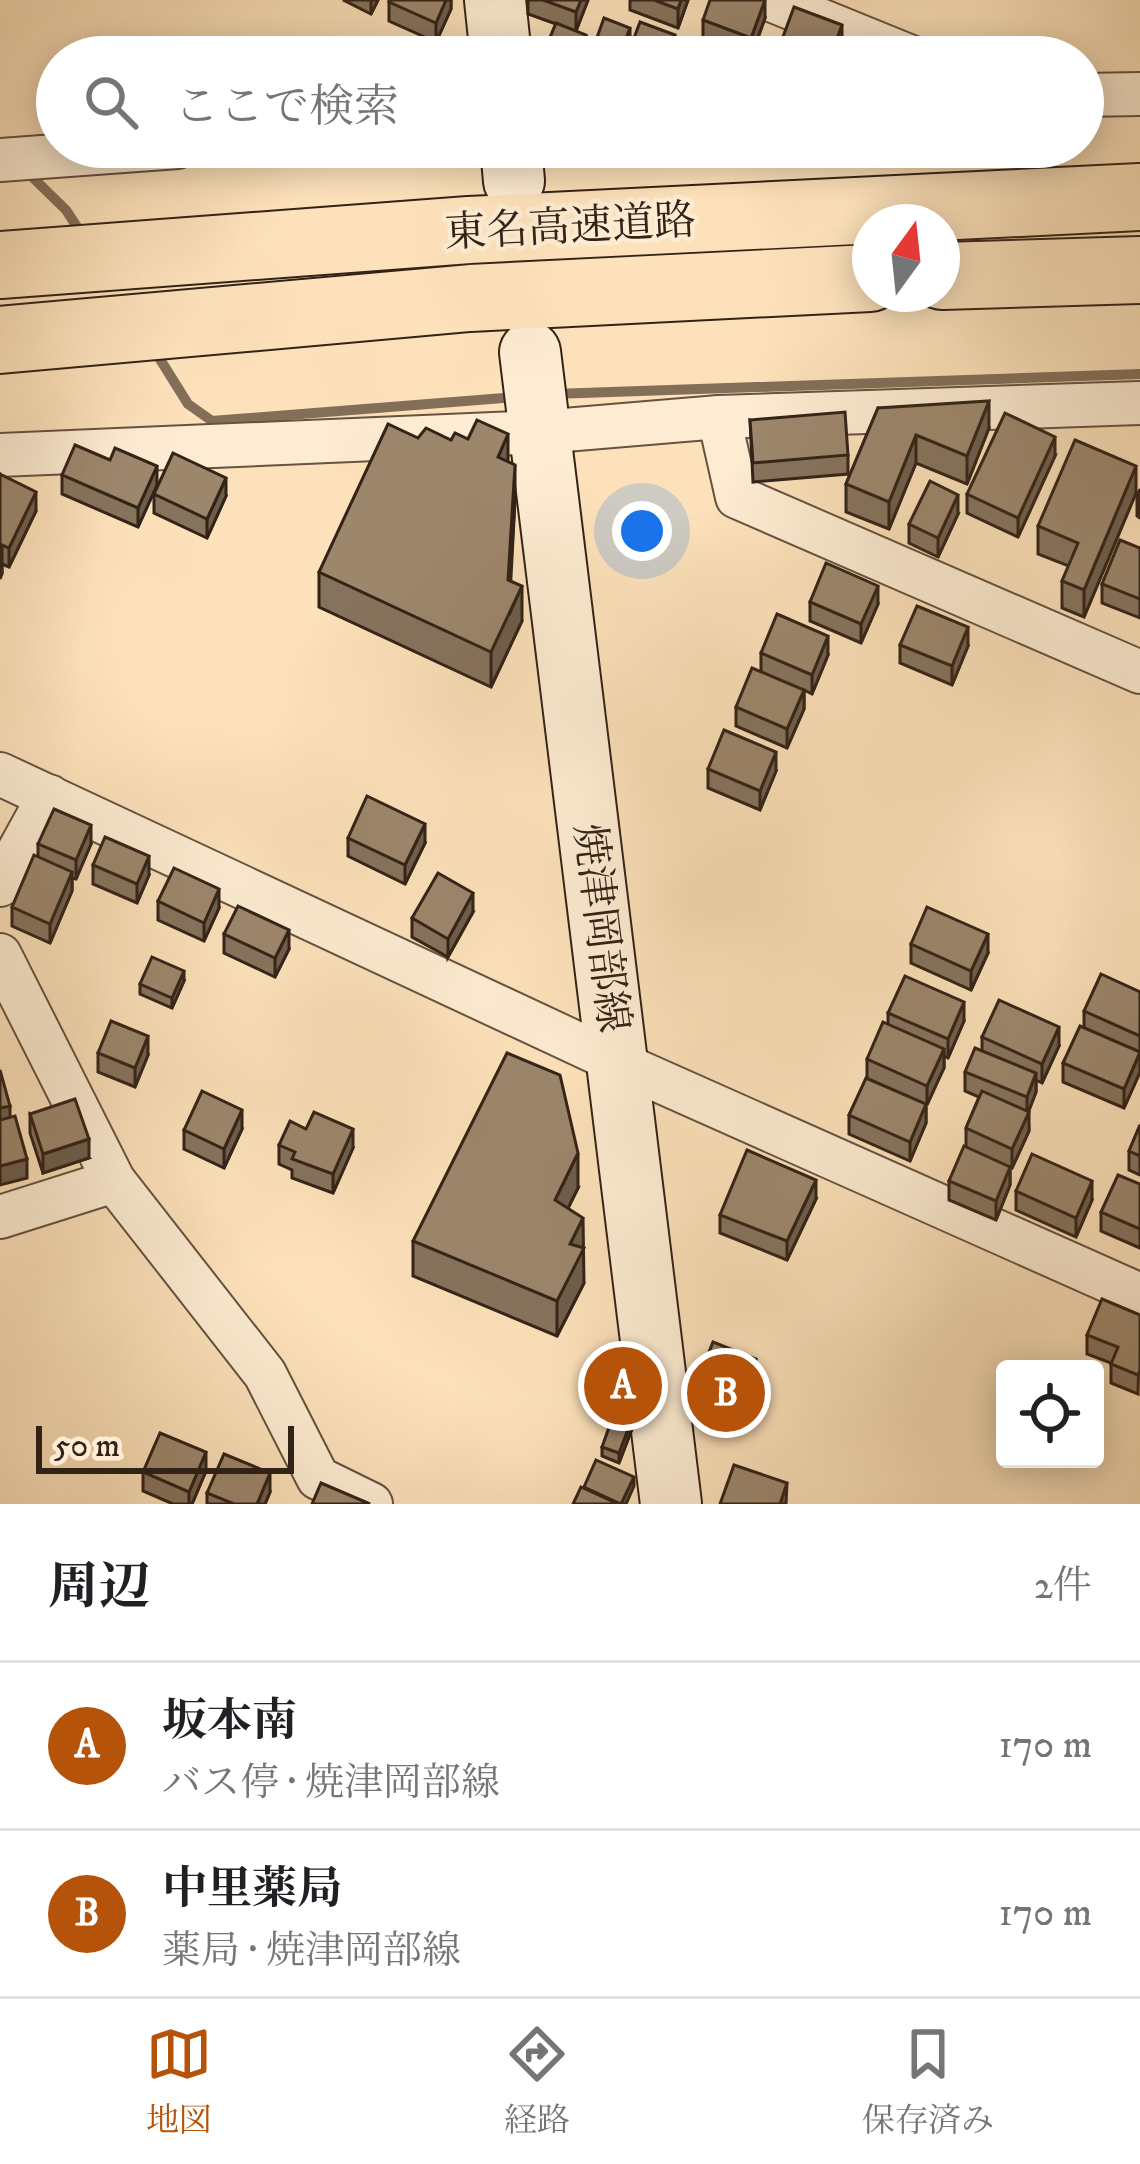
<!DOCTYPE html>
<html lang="ja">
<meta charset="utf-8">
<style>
:root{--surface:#fff;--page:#f2f2f2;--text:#202124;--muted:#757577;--line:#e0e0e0;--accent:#b45309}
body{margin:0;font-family:"IM FELL DW Pica","Noto Serif JP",serif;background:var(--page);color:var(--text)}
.controls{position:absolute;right:36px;bottom:36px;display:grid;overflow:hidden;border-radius:12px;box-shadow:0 6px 30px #0003}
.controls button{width:108px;height:108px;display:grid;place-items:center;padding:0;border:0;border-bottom:3px solid var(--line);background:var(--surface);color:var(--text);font:60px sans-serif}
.compass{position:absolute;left:852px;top:204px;width:108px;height:108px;border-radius:50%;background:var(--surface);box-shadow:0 6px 30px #0003;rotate:15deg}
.scale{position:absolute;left:36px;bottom:30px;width:258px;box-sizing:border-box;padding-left:12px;border:6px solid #332317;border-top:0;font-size:33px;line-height:42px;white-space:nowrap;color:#332317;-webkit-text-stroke:9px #fdecd2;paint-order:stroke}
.you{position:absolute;left:642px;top:531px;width:42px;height:42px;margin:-30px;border:9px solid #fff;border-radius:50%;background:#1a73e8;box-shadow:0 0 0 18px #1a73e833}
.badge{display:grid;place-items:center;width:78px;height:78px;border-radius:50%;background:var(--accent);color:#fff;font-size:39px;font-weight:700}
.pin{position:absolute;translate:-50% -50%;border:6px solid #fff;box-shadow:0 3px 12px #0006}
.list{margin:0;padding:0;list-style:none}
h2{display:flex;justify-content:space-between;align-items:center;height:156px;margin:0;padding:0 48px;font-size:51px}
h2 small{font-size:39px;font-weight:400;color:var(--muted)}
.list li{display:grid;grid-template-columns:78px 1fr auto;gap:36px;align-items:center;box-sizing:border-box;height:168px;padding:0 48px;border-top:3px solid var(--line)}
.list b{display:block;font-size:45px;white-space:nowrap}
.list p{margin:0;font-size:39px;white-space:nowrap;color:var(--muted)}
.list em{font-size:39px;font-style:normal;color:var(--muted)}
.icon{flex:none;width:66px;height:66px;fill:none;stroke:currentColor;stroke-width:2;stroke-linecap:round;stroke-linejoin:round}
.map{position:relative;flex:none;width:1140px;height:1504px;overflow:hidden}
.search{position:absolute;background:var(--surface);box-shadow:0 6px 30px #0003;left:36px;right:36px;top:36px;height:132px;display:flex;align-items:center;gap:30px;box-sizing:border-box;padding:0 42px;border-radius:66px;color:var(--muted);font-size:45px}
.sheet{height:492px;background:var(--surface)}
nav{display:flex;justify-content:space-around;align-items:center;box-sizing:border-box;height:168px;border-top:3px solid var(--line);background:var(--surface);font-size:33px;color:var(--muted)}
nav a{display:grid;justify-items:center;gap:6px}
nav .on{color:var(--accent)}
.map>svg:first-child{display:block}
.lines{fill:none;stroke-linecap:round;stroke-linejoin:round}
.stream{stroke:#836e58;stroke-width:10}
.street-casing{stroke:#655240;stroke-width:46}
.secondary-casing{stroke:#332317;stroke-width:64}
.highway-casing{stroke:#332317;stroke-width:70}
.street{stroke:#fdecd2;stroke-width:42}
.secondary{stroke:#fdecd2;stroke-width:60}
.highway{stroke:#fce1ba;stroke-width:66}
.wall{fill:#86735d;stroke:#332317;stroke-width:3}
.shaded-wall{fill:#6d5e4c;stroke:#332317;stroke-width:3}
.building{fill:#9c866c;stroke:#332317;stroke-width:3}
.labels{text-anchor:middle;stroke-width:9;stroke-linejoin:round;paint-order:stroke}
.street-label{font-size:42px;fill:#332317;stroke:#fdecd2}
</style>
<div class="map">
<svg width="1140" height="1504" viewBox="0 0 1140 1504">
<rect width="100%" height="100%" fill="#fce1ba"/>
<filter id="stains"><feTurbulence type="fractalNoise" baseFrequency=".00167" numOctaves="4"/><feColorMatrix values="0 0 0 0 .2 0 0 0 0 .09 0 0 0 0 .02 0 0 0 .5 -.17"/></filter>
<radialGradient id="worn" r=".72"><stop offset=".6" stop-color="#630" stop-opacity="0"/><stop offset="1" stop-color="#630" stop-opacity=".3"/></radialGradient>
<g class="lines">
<g class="stream">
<polyline points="24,169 66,210 83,236"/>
<polyline points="153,348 188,404 212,421 517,397"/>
<polyline points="553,394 1140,374"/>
</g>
<g class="street-casing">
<g id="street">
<polyline points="771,0 911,57"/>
<polyline points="1083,95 1140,94"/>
<polyline points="0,160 178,147"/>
<polyline points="719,417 737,497 1140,672"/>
<polyline points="0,455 541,432 719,417 1140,403"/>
<polyline points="0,774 619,1063 1140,1295"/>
<polyline points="0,885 49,796"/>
<polyline points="0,955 114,1181 265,1374 318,1478 371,1504"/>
<polyline points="0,1217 114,1181"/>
</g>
</g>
<g class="secondary-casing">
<g id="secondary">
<polyline points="495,0 501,57"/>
<polyline points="511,147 514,181"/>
<polyline points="530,352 671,1504"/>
</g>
</g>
<g class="highway-casing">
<g id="highway">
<polyline points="0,265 469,230 1140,197"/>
<polyline points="942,276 1140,270"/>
<polyline points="0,340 470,298 870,278"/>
</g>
</g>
<use href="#street" class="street"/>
<use href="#secondary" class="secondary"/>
<use href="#highway" class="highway"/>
</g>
<g class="wall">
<polygon points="343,0 378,0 371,14"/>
<polygon points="451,0 451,9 436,42 389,21 389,2"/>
<polygon points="528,0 588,0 576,31 586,44 581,57 542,57 556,24 528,14"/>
<polygon points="630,0 688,0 678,28 630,10"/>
<polygon points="765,18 751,57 703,38 703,20"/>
<polygon points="842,44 837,57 780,57 780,45"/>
<polygon points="878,408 989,428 967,484 916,463 889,529 846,512 846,484"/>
<polygon points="750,420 848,455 848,474 753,482"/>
<polygon points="418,438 451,440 508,462 515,500 510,581 522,621 491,687 319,607 319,572"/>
<polygon points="1055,456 1018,537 967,513 967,494"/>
<polygon points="0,474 36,511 9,567 2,564 2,574"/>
<polygon points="62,475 157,485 138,527 62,494"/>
<polygon points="1140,489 1140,518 1137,516 1137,497"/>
<polygon points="1136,493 1084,617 1062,608 1062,581 1069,566 1038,554 1038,526"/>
<polygon points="154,494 226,496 207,538 154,513"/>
<polygon points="958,514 938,557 909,543 909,524"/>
<polygon points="1140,548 1140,618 1102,603 1102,584"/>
<polygon points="810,602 878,604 861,643 810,621"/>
<polygon points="900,645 968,646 952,685 900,663"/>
<polygon points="761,653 828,655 812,694 804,690 804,709 787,748 736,726 736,707 761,672"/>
<polygon points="708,769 776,771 760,810 708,788"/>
<polygon points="348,838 425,843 405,884 348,856"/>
<polygon points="38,844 91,844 76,879 72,878 72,891 50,943 12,926 12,907 38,857"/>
<polygon points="93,865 149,875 137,903 93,884"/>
<polygon points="158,901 219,908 204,941 158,920"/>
<polygon points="473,912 448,957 412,937 412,918"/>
<polygon points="224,934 289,949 275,977 224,953"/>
<polygon points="911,944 988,953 971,990 911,963"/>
<polygon points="184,981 172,1008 140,994 140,984"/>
<polygon points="1140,992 1140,1072 1124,1108 1063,1082 1063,1063 1084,1027 1084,1011"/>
<polygon points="888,1013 964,1021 948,1058 944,1056 944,1068 926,1104 926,1123 910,1161 849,1134 849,1115 867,1078 867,1059 888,1024"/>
<polygon points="982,1037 1059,1046 1042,1083 1036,1080 1036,1092 1028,1112 1029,1131 1012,1168 1010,1167 1010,1185 996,1220 949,1200 949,1181 966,1147 966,1128 979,1097 965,1091 965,1072 982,1051"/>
<polygon points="98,1053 148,1055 135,1087 98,1072"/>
<polygon points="30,1114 89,1158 43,1173 30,1133"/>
<polygon points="1140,1125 1140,1175 1129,1170 1129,1151"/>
<polygon points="242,1129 224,1168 184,1149 184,1130"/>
<polygon points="279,1145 353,1148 333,1193 292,1178 292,1170 279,1164"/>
<polygon points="1140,1184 1140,1248 1101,1231 1101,1212"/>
<polygon points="578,1188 568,1208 584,1283 557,1336 413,1276 413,1241"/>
<polygon points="1016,1191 1092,1200 1076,1237 1016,1210"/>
<polygon points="816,1199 787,1260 720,1233 720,1215"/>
<polygon points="1140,1315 1138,1394 1111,1383 1111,1363 1087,1354 1087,1335"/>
<polygon points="756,1378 738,1423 695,1407 695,1388"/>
<polygon points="635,1421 619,1463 602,1456 602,1447"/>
<polygon points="206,1471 192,1504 173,1504 143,1491 143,1472"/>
<polygon points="270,1492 265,1504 207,1504 207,1493"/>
</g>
<g class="shaded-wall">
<polygon points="371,0 378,0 371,14"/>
<polygon points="446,0 451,0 451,9 436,42 436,23"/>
<polygon points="581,0 588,0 576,31 576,12"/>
<polygon points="681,0 688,0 678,28 678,9"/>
<polygon points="765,0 765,18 751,57 751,38"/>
<polygon points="842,25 842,44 837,57 830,57"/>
<polygon points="630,28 630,38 622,57 619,57"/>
<polygon points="586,35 586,44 581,57 577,57"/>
<polygon points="675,35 675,54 674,57 667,57"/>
<polygon points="989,401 989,428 967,484 967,456"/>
<polygon points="508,434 508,469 498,457"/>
<polygon points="916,435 916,463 889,529 889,502"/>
<polygon points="1055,437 1055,456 1018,537 1018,518"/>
<polygon points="515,465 515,500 509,615 522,586 522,621 491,687 491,652 508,580"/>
<polygon points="157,466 157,485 138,527 138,508"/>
<polygon points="1136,466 1136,493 1084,617 1084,590"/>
<polygon points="226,478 226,496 207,538 207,519"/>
<polygon points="36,492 36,511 9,567 9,548"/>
<polygon points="958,495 958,514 938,557 938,538"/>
<polygon points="2,547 2,574 0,579 0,551"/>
<polygon points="878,586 878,604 861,643 861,624"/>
<polygon points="968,627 968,646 952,685 952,666"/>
<polygon points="828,636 828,655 812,694 812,675"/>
<polygon points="804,690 804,709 787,748 787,729"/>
<polygon points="776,752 776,771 760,810 760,791"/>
<polygon points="425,824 425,843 405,884 405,865"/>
<polygon points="91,825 91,844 76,879 76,860"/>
<polygon points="149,856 149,875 137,903 137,884"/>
<polygon points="72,872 72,891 50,943 50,924"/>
<polygon points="219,889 219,908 204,941 204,923"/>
<polygon points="473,893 473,912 448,957 448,939"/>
<polygon points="289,930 289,949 275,977 275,958"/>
<polygon points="988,934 988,953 971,990 971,971"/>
<polygon points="184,971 184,981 172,1008 172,998"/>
<polygon points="964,1002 964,1021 948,1058 948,1039"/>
<polygon points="1059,1027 1059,1046 1042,1083 1042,1064"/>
<polygon points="148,1036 148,1055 135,1087 135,1068"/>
<polygon points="944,1049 944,1068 927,1105 927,1086"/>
<polygon points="1140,1053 1140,1072 1124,1108 1124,1089"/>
<polygon points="1036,1073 1036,1092 1027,1116 1027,1097"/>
<polygon points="926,1104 926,1123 910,1161 910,1142"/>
<polygon points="10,1106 10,1124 0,1127 0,1108"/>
<polygon points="242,1110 242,1129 224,1168 224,1149"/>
<polygon points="1029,1112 1029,1131 1012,1168 1012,1149"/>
<polygon points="353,1129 353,1148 333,1193 333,1174"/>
<polygon points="89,1139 89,1158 43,1173 43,1154"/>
<polygon points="578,1153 578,1188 555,1235 555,1200"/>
<polygon points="27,1159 27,1178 0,1185 0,1166"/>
<polygon points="1010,1167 1010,1185 996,1220 996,1201"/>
<polygon points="816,1180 816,1199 787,1260 787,1241"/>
<polygon points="1092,1181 1092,1200 1076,1237 1076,1218"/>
<polygon points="583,1218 584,1283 557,1336 557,1301 570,1244"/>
<polygon points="756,1359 756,1378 738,1423 738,1404"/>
<polygon points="635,1411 635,1421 619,1463 619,1453"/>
<polygon points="206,1452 206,1471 192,1504 189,1504 189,1492"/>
<polygon points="270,1473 270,1492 265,1504 257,1504"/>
<polygon points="634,1477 634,1486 626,1504 621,1504"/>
<polygon points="787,1483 786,1504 780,1504"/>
</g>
<g class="building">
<polygon points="389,0 446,0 436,23 389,2"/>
<polygon points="543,0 581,0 576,12"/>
<polygon points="654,0 681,0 678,9"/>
<polygon points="710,0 765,0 751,38 703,20"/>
<polygon points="794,7 842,25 830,57 811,57 780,45"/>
<polygon points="604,18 630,28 619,57 590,57"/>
<polygon points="640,22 675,35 667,57 627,57"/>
<polygon points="556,23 586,35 577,57 542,57"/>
<polygon points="989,401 967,456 916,435 889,502 846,484 878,408"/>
<polygon points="845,412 848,455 753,463 750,420"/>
<polygon points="1005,413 1055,437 1018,518 967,494"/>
<polygon points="477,420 508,434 498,457 515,465 508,580 522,586 491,652 319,572 388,424 418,438 426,428 451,440 455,433 468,439"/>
<polygon points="1075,440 1136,466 1084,590 1062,581 1078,543 1038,526"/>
<polygon points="75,445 110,460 115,448 157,466 138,508 62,475"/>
<polygon points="173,453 226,478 207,519 154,494"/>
<polygon points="0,474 36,492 9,548 0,544"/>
<polygon points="930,481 958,495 938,538 909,524"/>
<polygon points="1120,540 1140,548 1140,599 1102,584"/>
<polygon points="826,563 878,586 861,624 810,602"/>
<polygon points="917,606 968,627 952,666 900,645"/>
<polygon points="777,614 828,636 812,675 761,653"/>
<polygon points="752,668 804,690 787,729 736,707"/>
<polygon points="724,730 776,752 760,791 708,769"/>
<polygon points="367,796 425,824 405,865 348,838"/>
<polygon points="54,809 91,825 76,860 38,844"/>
<polygon points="105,837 149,856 137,884 93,865"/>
<polygon points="34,855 72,872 50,924 12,907"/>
<polygon points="174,868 219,889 204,923 158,901"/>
<polygon points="438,873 473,893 448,939 412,918"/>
<polygon points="238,906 289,930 275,958 224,934"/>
<polygon points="927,907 988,934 971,971 911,944"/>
<polygon points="152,957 184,971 172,998 140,984"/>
<polygon points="1101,974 1140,992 1140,1036 1084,1011"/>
<polygon points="905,976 964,1002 948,1039 888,1013"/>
<polygon points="999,1000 1059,1027 1042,1064 982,1037"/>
<polygon points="111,1021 148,1036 135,1068 98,1053"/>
<polygon points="883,1022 944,1049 927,1086 867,1059"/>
<polygon points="1080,1026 1140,1052 1124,1089 1063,1063"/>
<polygon points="975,1048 1036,1073 1027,1097 965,1072"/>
<polygon points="507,1053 560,1075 578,1153 555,1200 583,1218 570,1244 584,1248 557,1301 413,1241"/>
<polygon points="0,1070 10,1106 0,1108"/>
<polygon points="866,1078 926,1104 910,1142 849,1115"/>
<polygon points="202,1091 242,1110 224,1149 184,1130"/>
<polygon points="982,1091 1029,1112 1012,1149 966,1128"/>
<polygon points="75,1099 89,1139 43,1154 30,1114"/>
<polygon points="314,1112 353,1129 333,1174 292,1159 295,1152 279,1145 290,1121 306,1129"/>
<polygon points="15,1116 27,1159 0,1166 0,1120"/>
<polygon points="1140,1125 1140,1156 1129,1151"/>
<polygon points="964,1146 1010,1167 996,1201 949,1181"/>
<polygon points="747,1150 816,1180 787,1241 720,1215"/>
<polygon points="1032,1154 1092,1181 1076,1218 1016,1191"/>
<polygon points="1118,1175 1140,1184 1140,1229 1101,1212"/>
<polygon points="1102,1299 1140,1315 1140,1370 1138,1375 1111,1364 1118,1347 1087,1335"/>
<polygon points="713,1342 756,1359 738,1404 695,1388"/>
<polygon points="617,1405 635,1411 619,1453 602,1447"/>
<polygon points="160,1433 206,1452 189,1492 143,1472"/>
<polygon points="224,1454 270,1473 257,1504 234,1504 207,1493"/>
<polygon points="596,1460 634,1477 621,1504 584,1487"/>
<polygon points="734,1465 787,1483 780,1504 720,1504"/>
<polygon points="321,1483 370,1504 312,1504"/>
<polygon points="581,1487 616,1503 616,1504 573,1504"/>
</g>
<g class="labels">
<g class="street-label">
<text transform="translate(570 225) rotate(-3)" y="15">東名高速道路</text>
<text transform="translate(603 928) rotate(83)" y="15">焼津岡部線</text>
</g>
</g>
<rect width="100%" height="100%" filter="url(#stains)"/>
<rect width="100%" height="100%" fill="url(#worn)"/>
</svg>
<div class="controls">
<button><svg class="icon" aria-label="locate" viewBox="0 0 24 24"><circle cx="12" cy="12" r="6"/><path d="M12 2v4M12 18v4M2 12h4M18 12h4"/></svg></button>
</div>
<svg class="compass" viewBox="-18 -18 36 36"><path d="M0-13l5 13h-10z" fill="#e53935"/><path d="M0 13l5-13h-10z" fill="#757577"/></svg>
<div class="scale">50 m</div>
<div class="you"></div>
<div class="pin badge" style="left:623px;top:1386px">A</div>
<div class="pin badge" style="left:726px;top:1393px">B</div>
<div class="search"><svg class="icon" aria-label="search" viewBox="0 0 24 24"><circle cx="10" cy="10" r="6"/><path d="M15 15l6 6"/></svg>ここで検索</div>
</div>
<section class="sheet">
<h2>周辺<small>2件</small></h2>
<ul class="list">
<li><span class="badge">A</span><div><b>坂本南</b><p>バス停 · 焼津岡部線</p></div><em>170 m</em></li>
<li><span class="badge">B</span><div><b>中里薬局</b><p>薬局 · 焼津岡部線</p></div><em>170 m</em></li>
</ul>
</section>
<nav>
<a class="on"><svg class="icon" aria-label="map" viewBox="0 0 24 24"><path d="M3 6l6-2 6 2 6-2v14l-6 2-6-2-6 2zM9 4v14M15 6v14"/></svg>地図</a>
<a><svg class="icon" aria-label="directions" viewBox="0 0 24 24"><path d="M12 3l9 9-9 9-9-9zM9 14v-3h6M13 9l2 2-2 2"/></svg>経路</a>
<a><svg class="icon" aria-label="saved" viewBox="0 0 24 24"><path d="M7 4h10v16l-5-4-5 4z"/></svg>保存済み</a>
</nav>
